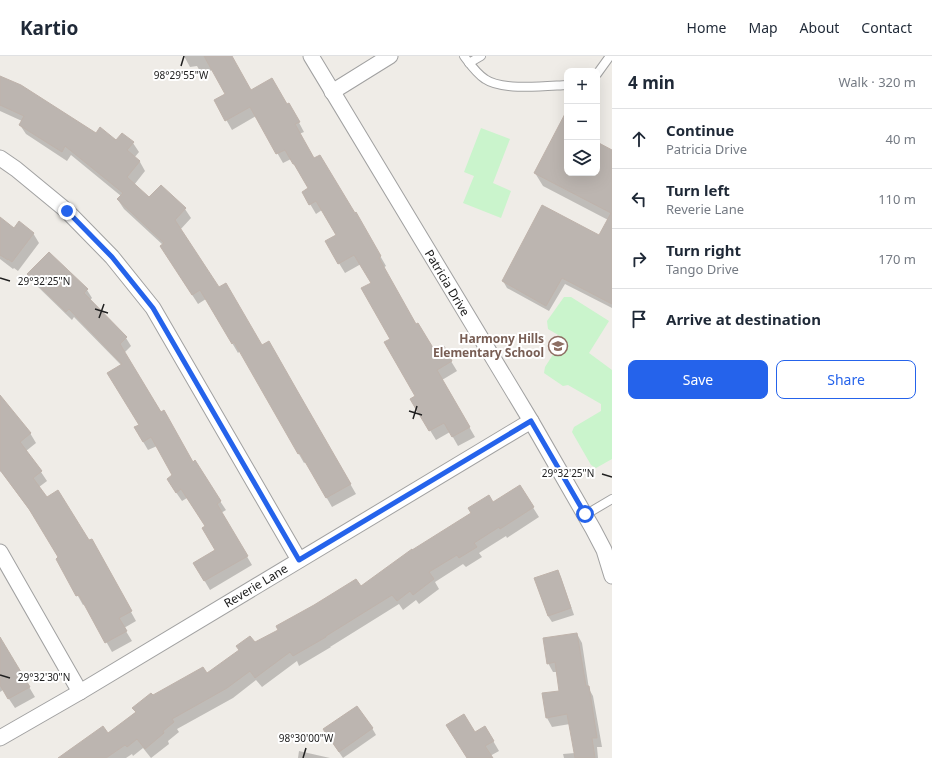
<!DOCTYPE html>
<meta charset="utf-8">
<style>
:root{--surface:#fff;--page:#f2f2f3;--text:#1f2937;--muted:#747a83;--line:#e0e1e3;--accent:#2563eb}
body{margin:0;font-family:"Noto Sans",sans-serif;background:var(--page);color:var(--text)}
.controls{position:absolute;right:12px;top:12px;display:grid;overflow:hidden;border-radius:8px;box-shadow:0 4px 16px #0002}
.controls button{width:36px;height:36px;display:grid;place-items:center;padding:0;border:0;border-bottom:1px solid var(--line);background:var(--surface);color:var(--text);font:20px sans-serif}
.stop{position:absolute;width:12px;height:12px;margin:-9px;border:3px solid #2563eb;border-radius:50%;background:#fff}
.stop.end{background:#2563eb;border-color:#fff;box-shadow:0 1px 4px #0008}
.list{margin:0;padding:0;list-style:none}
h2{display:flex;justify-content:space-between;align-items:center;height:52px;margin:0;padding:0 16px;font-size:17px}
h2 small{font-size:13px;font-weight:400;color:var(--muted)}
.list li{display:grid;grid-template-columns:26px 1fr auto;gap:12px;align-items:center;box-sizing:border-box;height:60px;padding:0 16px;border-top:1px solid var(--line)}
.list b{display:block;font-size:15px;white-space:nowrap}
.list p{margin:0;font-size:13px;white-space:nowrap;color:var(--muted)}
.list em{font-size:13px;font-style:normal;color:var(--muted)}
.actions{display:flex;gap:8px;padding:12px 16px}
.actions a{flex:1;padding:9px 0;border:1px solid var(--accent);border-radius:8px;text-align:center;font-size:14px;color:var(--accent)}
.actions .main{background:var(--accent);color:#fff}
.icon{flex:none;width:22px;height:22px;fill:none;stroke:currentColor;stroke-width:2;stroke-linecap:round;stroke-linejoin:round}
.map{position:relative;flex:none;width:612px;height:702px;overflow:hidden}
header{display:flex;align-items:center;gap:24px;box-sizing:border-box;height:56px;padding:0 20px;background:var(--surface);border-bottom:1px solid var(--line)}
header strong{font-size:19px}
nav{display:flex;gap:22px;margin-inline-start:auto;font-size:14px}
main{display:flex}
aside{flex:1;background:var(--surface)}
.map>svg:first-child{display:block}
.park{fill:#caf4cc}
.shadow{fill:#0003}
.building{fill:#bcb5b0;stroke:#bfb3ab}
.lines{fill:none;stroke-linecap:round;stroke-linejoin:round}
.service-casing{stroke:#a1a1a1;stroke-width:10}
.minor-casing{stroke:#a1a1a1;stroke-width:17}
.service{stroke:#fff;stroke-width:8}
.minor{stroke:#fff;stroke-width:15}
.route{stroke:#2563eb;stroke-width:5}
.ticks{fill:none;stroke:#202020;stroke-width:1.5}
.labels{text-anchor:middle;stroke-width:4;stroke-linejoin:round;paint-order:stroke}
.street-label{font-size:12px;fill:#202020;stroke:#fff}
.education-label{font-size:12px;font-weight:bold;fill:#785e54;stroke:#fff;text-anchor:end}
.ticks-label{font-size:10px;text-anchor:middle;fill:#202020;stroke:#fff;stroke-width:4;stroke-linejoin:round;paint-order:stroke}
</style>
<header>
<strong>Kartio</strong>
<nav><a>Home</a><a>Map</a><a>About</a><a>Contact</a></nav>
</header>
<main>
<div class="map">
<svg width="612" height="702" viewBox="0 0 612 702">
<rect width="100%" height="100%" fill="#efece7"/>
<g class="park">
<polygon points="481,72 510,83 493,127 511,135 501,162 463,147 474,120 464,116"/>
<polygon points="564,241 571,241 609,265 589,297 612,314 612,403 596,412 591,409 572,376 574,371 601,355 601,348 568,329 563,330 544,317 545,311 561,286 560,280 548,273 547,265"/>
</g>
<g class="shadow">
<polygon points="184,0 224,0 251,35 287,50 289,48 304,76 299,78 314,104 354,158 356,158 386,210 383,212 415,269 435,297 443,292 457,315 442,324 475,381 458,390 450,376 436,384 411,343 416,340 392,283 372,228 361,208 345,217 326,186 337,180 322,154 316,158 303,136 309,132 291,103 283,107 256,60 232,74 215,44 226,38 213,14 201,17 197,10 190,11"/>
<polygon points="0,21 96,78 116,85 133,87 139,96 134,102 140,106 145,115 134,129 149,143 185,153 191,162 180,174 219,233 303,346 356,438 332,451 306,406 304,407 240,295 238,297 206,243 198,248 167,200 163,189 124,153 118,144 121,140 71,99 67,105 26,78 20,69 22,65 0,55"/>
<polygon points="567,72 567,117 597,117 597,88 612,95 612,166 543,130 535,117"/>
<polygon points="0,162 14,173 33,177 39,187 18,215 14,212 13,213 0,203"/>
<polygon points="612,186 612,252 565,228 549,255 507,232 503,225"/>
<polygon points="28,218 87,234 92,242 90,244 126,282 131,290 124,297 193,407 220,445 226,454 221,457 252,509 210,534 194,507 216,494 206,471 187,442 182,445 173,432 173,420 157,390 148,394 135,372 140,369 122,310 74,261 72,264 34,227"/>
<polygon points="0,347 30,377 36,387 26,395 41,416 47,425 39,431 47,442 88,486 91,484 136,565 124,572 132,585 112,596 85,548 83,549 57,503 59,502 36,463 1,415 0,416"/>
<polygon points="520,431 539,461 507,482 506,480 479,497 482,501 466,511 463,508 435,526 439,533 419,548 416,544 403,554 399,548 330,591 331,591 299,610 297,605 262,631 256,624 233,642 177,673 179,676 168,685 169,688 151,702 143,692 133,700 132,698 126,702 59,702 108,679 136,656 153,641 206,619 255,587 360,532 412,495 493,448"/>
<polygon points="558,515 561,521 574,559 552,566 548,560 535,523"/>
<polygon points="577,578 582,587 589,633 593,640 602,691 597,691 598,702 564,702 563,698 575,697 570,668 552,671 547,662 560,635 557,616 553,616 548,607"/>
<polygon points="4,589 35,641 15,652 3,634 0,636 0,591"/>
<polygon points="485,671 499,695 490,700 492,702 467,702 475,677"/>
<polygon points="372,672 376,679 343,702 328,680"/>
<polygon points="299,695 330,702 298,702"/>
</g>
<g class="building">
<polygon points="204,0 232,0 251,34 272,22 287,48 289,47 300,66 295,68 314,102 320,99 355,157 356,156 381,200 379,202 416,268 418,267 435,295 444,290 452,305 437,314 470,371 452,381 444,367 429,375 410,343 415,340 384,286 390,283 361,232 371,227 354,199 338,208 325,185 336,179 316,145 309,149 302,136 308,132 294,108 293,108 285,94 276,98 250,51 225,65 214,44 225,38"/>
<polygon points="0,20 21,29 96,77 100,71 116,84 122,77 134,86 127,94 140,105 127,121 149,141 161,129 186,152 175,164 219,231 226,227 262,289 269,285 298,336 351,428 326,442 300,397 298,398 234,286 232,288 200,234 192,239 160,190 164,187 117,143 123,137 65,90 62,96 19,69 24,60 0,49"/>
<polygon points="567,54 567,117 597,117 597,86 612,94 612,248 562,222 546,250 502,225 542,149 599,179 611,157 534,117"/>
<polygon points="0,161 14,172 19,165 34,177 12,206 8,203 8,204 0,199"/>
<polygon points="49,196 88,233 84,237 127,281 120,288 161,356 164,354 193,406 195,404 221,445 217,448 248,500 204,525 193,507 215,494 202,472 205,470 181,433 176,437 167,423 172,419 151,381 143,386 134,371 139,369 107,317 122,308 69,253 66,256 27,218"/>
<polygon points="0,339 31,377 20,386 42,415 33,422 47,441 58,434 89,484 92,483 132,555 119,562 127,575 105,587 79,539 76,540 56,503 58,501 29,453 0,414"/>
<polygon points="520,429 534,451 500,473 499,471 474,487 477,491 459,502 457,499 429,516 434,523 413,539 410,535 397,545 392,539 326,580 326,581 293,600 290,596 255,622 250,615 227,632 172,663 174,666 163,675 164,677 145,693 137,683 127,691 125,689 106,702 58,702 103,670 108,677 136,656 132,652 151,637 153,639 203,611 207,617 239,594 236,590 250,580 255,586 278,574 276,570 314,549 356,523 361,530 412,493 412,494 471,457 468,452 489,439 493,446"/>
<polygon points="558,514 571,552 548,560 534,522"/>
<polygon points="577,577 586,630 589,630 597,682 592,682 595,702 575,702 567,658 546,662 542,637 559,635 555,606 547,608 543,582"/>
<polygon points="0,581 30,631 8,643 0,629"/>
<polygon points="357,650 373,672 339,696 323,673"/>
<polygon points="464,658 475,676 485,670 494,685 485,690 493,702 467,702 446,669"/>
</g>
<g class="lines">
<g class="service-casing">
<g id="service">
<path d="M464,0C470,8 476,17 485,23C502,35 546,30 567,29"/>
<polyline points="469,7 481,0"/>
<polyline points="597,18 610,0"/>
<polyline points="585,459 612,443"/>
</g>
</g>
<g class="minor-casing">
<g id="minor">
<polyline points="311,0 531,365 593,473 604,494 612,520"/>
<polyline points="332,36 390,0"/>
<polyline points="0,102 16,113 67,155 112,201 153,252 299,504"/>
<polyline points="0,496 80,636"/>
<polyline points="0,682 80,636 531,365"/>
</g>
</g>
<use href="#service" class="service"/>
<use href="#minor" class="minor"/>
</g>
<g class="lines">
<polyline class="route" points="67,155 112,201 153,252 299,504 531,365 585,458"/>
</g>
<path class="ticks" d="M181,10L184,0M0,222L10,225M95,253L108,257M99,262L104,248M409,355L422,359M413,363L417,350M602,418L612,421M0,619L10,622M303,702L306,692"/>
<defs>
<g id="school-ring" transform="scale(1)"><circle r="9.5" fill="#fff" stroke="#8d6e63" stroke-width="1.5"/><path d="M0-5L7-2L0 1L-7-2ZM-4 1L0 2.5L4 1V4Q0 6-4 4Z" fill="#8d6e63"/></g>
</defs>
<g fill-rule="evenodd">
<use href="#school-ring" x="558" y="290"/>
</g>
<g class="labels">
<g class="street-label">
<text transform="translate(447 227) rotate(59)" y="4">Patricia Drive</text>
<text transform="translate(256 530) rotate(-31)" y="4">Reverie Lane</text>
</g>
<g class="education-label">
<text x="544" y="287">Harmony Hills<tspan x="544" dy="14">Elementary School</tspan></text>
</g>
</g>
<g class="ticks-label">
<text x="181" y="23">98°29'55"W</text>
<text x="44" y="229">29°32'25"N</text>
<text x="568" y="421">29°32'25"N</text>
<text x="44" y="625">29°32'30"N</text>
<text x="306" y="686">98°30'00"W</text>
</g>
</svg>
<div class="controls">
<button>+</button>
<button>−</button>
<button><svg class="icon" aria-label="layers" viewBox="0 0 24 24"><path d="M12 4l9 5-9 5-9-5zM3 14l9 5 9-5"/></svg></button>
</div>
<div class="stop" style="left:585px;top:458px"></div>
<div class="stop end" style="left:67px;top:155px"></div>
</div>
<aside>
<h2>4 min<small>Walk · 320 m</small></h2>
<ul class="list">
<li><svg class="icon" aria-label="ahead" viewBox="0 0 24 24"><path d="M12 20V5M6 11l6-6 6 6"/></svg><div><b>Continue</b><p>Patricia Drive</p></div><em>40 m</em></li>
<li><svg class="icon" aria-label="left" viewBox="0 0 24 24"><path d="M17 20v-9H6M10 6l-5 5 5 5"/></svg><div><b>Turn left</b><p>Reverie Lane</p></div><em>110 m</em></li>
<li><svg class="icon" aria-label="right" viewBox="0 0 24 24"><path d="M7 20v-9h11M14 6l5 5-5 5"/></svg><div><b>Turn right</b><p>Tango Drive</p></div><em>170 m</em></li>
<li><svg class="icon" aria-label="arrive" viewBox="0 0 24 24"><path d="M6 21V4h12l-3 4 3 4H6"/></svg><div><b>Arrive at destination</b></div></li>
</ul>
<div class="actions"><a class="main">Save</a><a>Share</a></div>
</aside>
</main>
